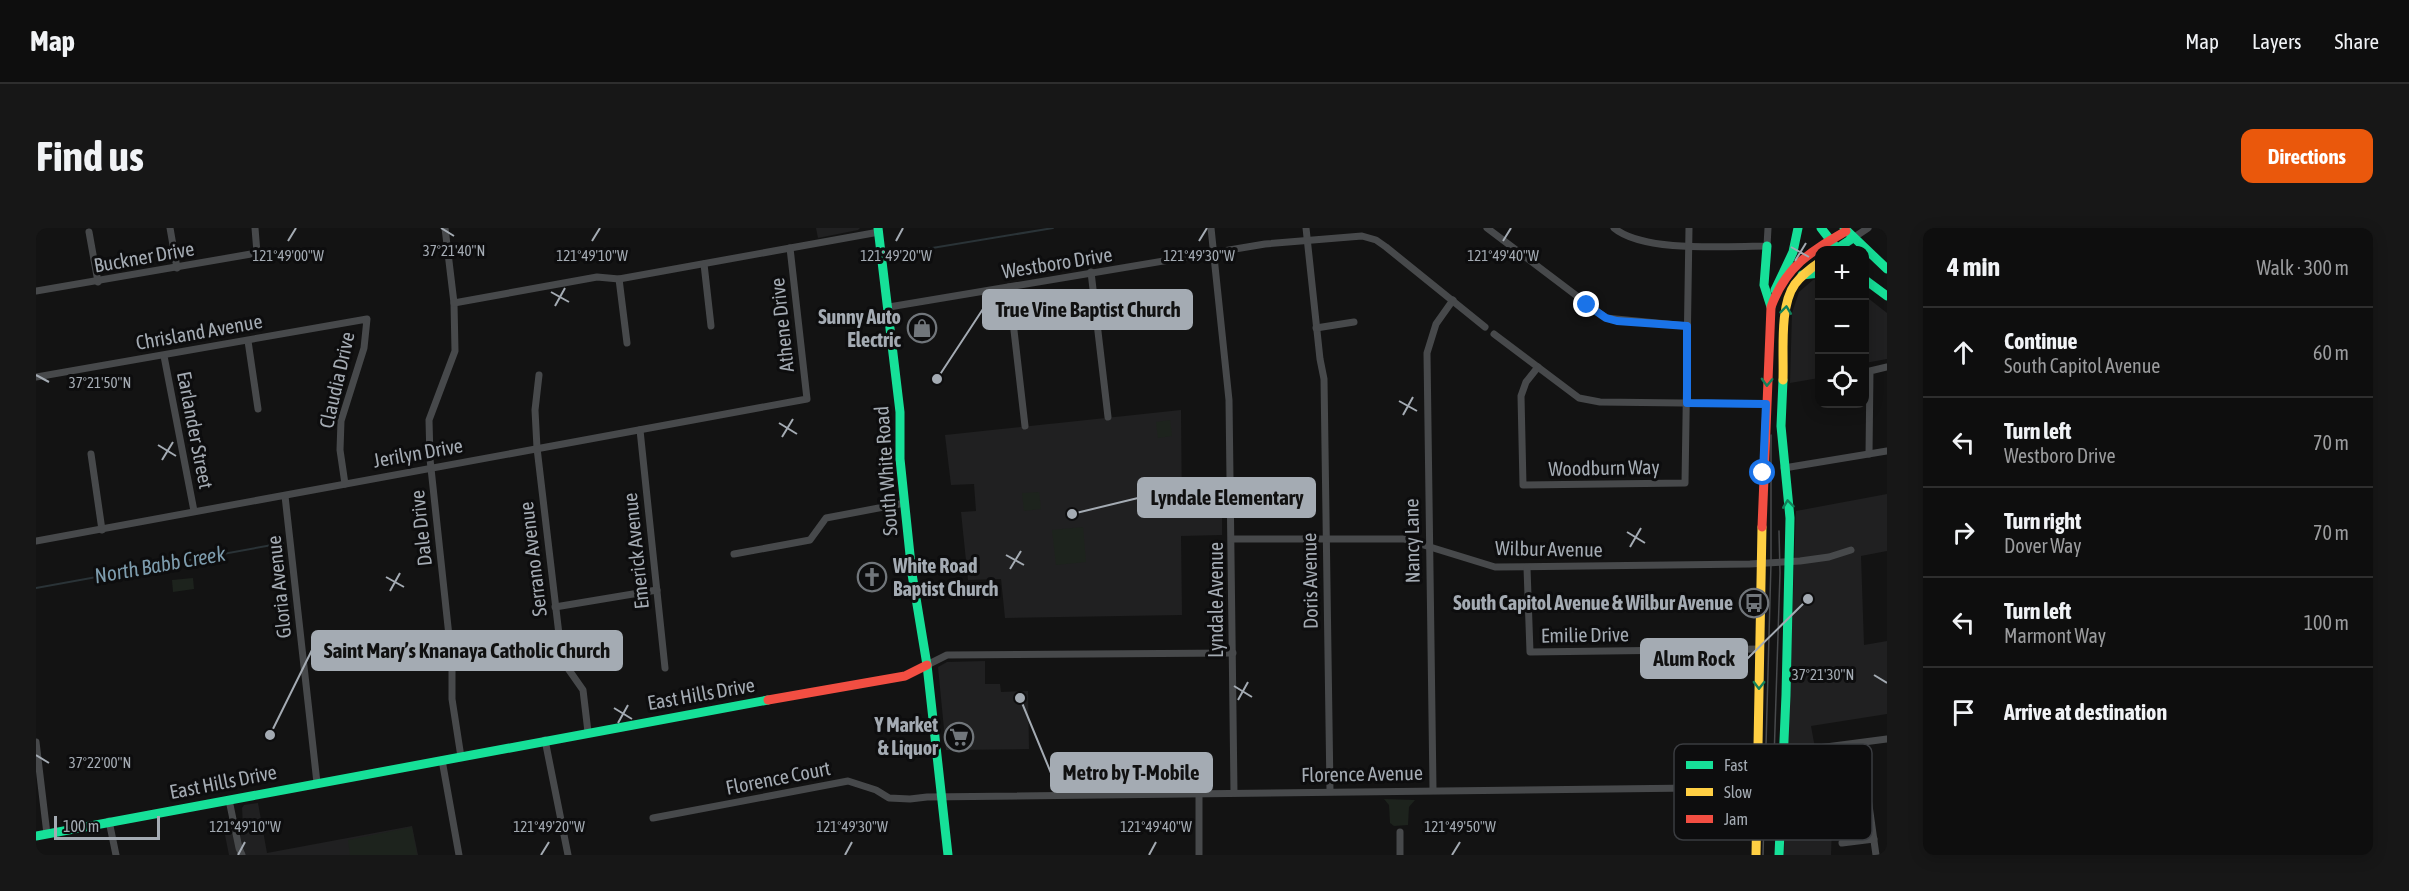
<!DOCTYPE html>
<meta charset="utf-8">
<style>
:root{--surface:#0e0e0e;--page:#171717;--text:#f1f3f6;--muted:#9b9c9e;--line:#2e2e2e;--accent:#ea580c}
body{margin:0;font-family:"Asap Condensed",sans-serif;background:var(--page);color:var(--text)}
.controls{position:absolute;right:18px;top:18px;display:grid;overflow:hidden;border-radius:12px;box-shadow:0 3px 15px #0003}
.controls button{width:54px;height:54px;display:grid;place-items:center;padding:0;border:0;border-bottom:2px solid var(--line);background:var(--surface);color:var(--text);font:30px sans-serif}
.scale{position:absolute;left:18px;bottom:15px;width:106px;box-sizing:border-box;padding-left:6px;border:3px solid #a4abb3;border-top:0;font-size:16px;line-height:21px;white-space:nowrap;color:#a4abb3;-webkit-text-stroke:4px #0d0d0e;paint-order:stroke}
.stop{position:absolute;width:18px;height:18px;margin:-14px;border:4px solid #1a73e8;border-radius:50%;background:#fff}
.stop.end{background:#1a73e8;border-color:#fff;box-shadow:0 2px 6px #0008}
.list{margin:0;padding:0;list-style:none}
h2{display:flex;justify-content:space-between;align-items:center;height:78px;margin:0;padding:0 24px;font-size:26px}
h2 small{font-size:20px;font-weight:400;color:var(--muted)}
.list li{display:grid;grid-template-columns:39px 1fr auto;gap:18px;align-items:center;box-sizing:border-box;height:90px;padding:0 24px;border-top:2px solid var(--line)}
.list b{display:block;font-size:22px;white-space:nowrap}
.list p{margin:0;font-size:20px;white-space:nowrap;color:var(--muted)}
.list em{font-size:20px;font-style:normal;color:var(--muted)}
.icon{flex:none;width:33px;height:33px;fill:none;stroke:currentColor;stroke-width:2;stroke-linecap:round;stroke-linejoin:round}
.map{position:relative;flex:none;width:1851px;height:627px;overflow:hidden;border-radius:12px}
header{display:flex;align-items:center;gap:36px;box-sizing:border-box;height:84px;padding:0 30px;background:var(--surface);border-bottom:2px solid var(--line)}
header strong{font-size:28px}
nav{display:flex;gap:33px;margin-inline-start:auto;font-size:21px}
.intro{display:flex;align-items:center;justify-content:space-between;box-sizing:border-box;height:144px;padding:0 36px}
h1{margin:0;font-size:42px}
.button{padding:15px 27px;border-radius:12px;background:var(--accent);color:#fff;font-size:21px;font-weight:700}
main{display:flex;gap:36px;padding:0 36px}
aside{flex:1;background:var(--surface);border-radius:12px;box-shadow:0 3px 15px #0003}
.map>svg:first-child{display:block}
.built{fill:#202021}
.green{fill:#1d231d}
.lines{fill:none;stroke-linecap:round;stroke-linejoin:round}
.stream{stroke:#2a3337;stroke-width:2}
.street{stroke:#47494b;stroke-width:7}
.fast{stroke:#16e098;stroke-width:9}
.slow{stroke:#ffcf43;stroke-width:9}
.jam{stroke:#f24e42;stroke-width:9}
.tram{stroke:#484a4c;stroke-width:1.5}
.oneway{stroke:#12815a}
.route{stroke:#1a73e8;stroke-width:8}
.ticks{fill:none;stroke:#a4abb3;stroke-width:2}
.labels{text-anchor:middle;stroke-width:6;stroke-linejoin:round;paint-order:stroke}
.street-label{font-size:20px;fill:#a4abb3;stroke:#0d0d0e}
.poi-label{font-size:20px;font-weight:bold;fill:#a4abb3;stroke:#0d0d0e;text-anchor:end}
.water-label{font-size:21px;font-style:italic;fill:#7d9cad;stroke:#0d0d0e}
.key{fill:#0d0d0e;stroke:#3a3c40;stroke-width:1.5}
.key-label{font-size:16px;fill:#a4abb3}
.ticks-label{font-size:15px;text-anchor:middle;fill:#a4abb3;stroke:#0d0d0e;stroke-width:6;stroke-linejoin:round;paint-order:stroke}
.leader{fill:none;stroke:#a4abb3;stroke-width:2}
.callout-dot{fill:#a4abb3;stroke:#0d0d0e;stroke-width:2}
.callout{fill:#a4abb3;stroke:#a4abb3;stroke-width:2}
.callout-label{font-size:21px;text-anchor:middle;font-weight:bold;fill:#111}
</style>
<header>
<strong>Map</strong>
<nav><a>Map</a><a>Layers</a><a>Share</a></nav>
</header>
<div class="intro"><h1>Find us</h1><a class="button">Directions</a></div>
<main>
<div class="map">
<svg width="1851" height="627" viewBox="0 0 1851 627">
<rect width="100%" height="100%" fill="#131313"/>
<g class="built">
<polygon points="780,0 824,0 822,2 782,10"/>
<polygon points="1783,50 1783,150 1754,155 1756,85 1763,64 1777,52"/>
<polygon points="1828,67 1851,85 1851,131 1829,135"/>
<polygon points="1145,182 1146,288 1186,288 1186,307 1145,308 1146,387 969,390 965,351 932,352 925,284 940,283 938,256 915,257 909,207"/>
<polygon points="1851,266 1851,323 1825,328 1828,417 1851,413 1851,486 1775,498 1783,542 1798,542 1795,627 1748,627 1760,283"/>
<polygon points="949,433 949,456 964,456 965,464 992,463 993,521 910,522 902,439 911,434"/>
<polygon points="222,575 231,625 376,598 382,627 193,627 188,602 207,598 206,580 208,577"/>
</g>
<g class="green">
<polygon points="1134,192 1136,208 1122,210 1120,194"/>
<polygon points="1003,264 1005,281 988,283 986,265"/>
<polygon points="1047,299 1050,334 1020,337 1016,302"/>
<polygon points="157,350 158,361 137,364 136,352"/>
<polygon points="1348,571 1379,572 1373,579 1372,597 1358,598 1354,595 1353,577"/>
<polygon points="376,599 381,627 314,627 312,612"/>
</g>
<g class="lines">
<g class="stream">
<polyline points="860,26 1017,0"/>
<polyline points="0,360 247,315"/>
</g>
<g class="street">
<polyline points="134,0 141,40"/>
<polyline points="409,0 418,75 419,123 393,192 394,231 416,436 416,471 425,529"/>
<polyline points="1175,0 1193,172 1198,564"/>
<polyline points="1270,0 1284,131 1288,151 1294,563"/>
<polyline points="1451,0 1570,90 1651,98"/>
<path d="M1578,0C1608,25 1692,18 1731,18L1732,0"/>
<polyline points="53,4 62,54"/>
<polyline points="1817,10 1832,0"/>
<polyline points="668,36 675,98"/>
<polyline points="1055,44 1072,189"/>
<polyline points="583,51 591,115"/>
<polyline points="973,59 989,198"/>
<polyline points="0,63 221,25 219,0"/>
<polyline points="418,75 561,49 583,51 843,4"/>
<polyline points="853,79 1229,16 1326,8 1340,12 1350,19 1449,99"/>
<polyline points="1280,100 1318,94"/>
<polyline points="1458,106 1543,170 1564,174 1730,176"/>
<polyline points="212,113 222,181"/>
<polyline points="128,128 158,283"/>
<polyline points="1502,139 1490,154 1485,168 1487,257 1649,255 1653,0"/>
<polyline points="503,147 499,182 501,220 526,432 547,462 552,504"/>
<polyline points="0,149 331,91 328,120 305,193 304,222 309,256"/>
<polyline points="604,202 629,440"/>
<polyline points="55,226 66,302"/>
<polyline points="1833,226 1834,143 1851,139"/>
<polyline points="1748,240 1851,223"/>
<polyline points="249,268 281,555"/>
<polyline points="1196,311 1368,311 1459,339 1714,336 1764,333 1793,329 1815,322"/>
<polyline points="0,313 771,171 754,20"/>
<polyline points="698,326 774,312 790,290 869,275"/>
<polyline points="1491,340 1494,424 1724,421"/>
<polyline points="519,379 621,362"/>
<polyline points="891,437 911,427 1197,425"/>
<polyline points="509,512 532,627"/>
<polyline points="0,514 11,606"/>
<polyline points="1767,522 1851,511"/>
<polyline points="406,532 423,627"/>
<polyline points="1830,556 1840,627"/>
<polyline points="1397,561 1391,125 1400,96 1417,72"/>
<polyline points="1163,565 1163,627"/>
<polyline points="1801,567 1831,563"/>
<polyline points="193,572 203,620 206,627"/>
<polyline points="617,590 812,553 840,562 853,570 874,571 891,569 1747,559"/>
<polyline points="73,593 80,627"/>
<polyline points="1364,604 1364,627"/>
<polyline points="1806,615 1838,611"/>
</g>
<g class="fast">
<polyline points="842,0 864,184 864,231 876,346 891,437 912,627"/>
<polyline points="1785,0 1802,22"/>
<polyline points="1808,0 1851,41"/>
<polyline points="1731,18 1728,57 1735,79"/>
<polyline points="1799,22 1817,10"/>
<polyline points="1766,47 1784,45"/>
<polyline points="1828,51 1851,68"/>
<polyline points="1739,62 1757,24 1762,0"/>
<polyline points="0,608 732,472"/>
<polyline points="1743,627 1750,467 1754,290 1745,198 1747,152"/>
</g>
<g class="slow">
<path d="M1747,152C1748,124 1743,78 1759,56C1766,47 1775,40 1784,34"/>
<polyline points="1720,627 1726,299"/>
</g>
<g class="jam">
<path d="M1726,299L1735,79C1750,38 1774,24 1810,3"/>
<polyline points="732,472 869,448 891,437"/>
</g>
<g class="tram">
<polyline points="1738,531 1744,345 1743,303"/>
<polyline points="1727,627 1735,335 1735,207"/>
</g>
</g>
<defs><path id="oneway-chevron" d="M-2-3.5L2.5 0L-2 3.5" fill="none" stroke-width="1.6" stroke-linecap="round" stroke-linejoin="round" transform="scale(1.5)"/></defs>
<g class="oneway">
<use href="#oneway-chevron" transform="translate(1750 82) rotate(-83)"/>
<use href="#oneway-chevron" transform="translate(1731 154) rotate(92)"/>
<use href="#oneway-chevron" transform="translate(1752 276) rotate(-97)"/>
<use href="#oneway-chevron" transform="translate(1723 457) rotate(91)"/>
</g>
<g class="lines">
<polyline class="route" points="1551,77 1570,90 1581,93 1651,98 1651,175 1730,176 1727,245"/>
</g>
<path class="ticks" d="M405,0L418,8M252,13L260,0M556,13L564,0M860,13L867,0M1163,13L1171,0M1467,13L1475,0M1755,19L1773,29M1759,33L1770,15M515,64L533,74M519,78L529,60M0,147L13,154M1363,173L1381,183M1367,187L1377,169M743,195L761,206M746,209L757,191M122,217L140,228M126,232L137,214M1591,304L1609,315M1594,319L1605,300M970,327L988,337M974,341L985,323M350,349L368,359M354,363L364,345M1838,447L1851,455M1198,458L1216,469M1202,472L1212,454M578,480L596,491M582,495L592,477M0,527L13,535M202,627L209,614M505,627L513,614M809,627L816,614M1113,627L1120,614M1416,627L1424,614"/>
<defs>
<g id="shop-ring" transform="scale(1.5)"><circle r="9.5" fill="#0d0d0e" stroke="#71767b" stroke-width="1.5"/><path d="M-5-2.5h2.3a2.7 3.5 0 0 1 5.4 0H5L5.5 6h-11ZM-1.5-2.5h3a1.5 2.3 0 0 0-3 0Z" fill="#71767b"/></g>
<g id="church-ring" transform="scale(1.5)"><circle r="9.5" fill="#0d0d0e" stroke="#71767b" stroke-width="1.5"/><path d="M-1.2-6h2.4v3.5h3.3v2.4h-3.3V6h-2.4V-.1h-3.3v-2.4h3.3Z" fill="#71767b"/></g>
<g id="bus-ring" transform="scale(1.5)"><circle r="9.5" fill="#0d0d0e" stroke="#71767b" stroke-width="1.5"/><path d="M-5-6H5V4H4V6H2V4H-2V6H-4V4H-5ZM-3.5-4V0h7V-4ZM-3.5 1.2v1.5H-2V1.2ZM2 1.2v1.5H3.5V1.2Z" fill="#71767b"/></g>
<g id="supermarket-ring" transform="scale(1.5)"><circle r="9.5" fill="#0d0d0e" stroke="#71767b" stroke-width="1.5"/><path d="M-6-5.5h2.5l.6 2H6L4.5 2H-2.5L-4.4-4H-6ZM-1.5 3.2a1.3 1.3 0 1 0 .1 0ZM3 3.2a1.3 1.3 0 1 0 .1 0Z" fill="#71767b"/></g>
</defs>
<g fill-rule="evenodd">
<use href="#shop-ring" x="886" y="100"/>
<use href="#church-ring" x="836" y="349"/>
<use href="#bus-ring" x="1718" y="375"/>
<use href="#supermarket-ring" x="923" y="509"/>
</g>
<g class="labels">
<g class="street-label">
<text transform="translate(108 29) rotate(-10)" y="7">Buckner Drive</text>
<text transform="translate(1021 35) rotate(-9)" y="7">Westboro Drive</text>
<text transform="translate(746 97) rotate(-96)" y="7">Athene Drive</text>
<text transform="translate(163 104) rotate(-10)" y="7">Chrisland Avenue</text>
<text transform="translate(301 152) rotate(-77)" y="7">Claudia Drive</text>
<text transform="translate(159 202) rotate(79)" y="7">Earlander Street</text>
<text transform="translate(382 225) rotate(-10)" y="7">Jerilyn Drive</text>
<text transform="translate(1568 240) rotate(-1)" y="7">Woodburn Way</text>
<text transform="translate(850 243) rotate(-94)" y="7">South White Road</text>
<text transform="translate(385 300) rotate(-96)" y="7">Dale Drive</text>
<text transform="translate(1376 313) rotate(-91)" y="7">Nancy Lane</text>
<text transform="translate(1513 321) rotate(1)" y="7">Wilbur Avenue</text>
<text transform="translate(600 323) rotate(-96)" y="7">Emerick Avenue</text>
<text transform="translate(497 331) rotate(-97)" y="7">Serrano Avenue</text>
<text transform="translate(1274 353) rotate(-91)" y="7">Doris Avenue</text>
<text transform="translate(243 359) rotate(-96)" y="7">Gloria Avenue</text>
<text transform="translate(1180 372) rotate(-90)" y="7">Lyndale Avenue</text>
<text transform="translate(1549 407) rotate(-1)" y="7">Emilie Drive</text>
<text transform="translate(665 466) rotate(-10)" y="7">East Hills Drive</text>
<text transform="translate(1326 546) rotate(-1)" y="7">Florence Avenue</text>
<text transform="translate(742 550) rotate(-11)" y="7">Florence Court</text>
<text transform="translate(187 554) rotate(-11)" y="7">East Hills Drive</text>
</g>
<g class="poi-label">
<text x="865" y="96">Sunny Auto<tspan x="865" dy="23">Electric</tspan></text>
<text x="857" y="345" text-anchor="start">White Road<tspan x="857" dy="23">Baptist Church</tspan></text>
<text x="1697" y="382">South Capitol Avenue &amp; Wilbur Avenue</text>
<text x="902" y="504">Y Market<tspan x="902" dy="23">&amp; Liquor</tspan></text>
</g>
<g class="water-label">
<text transform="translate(124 337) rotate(-10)" y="7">North Babb Creek</text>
</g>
</g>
<rect x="1638" y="516" width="198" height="96" rx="9" class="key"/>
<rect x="1650" y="533" width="27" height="8" fill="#16e098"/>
<rect x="1650" y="560" width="27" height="8" fill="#ffcf43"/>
<rect x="1650" y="587" width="27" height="8" fill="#f24e42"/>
<g class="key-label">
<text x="1688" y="543">Fast</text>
<text x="1688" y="570">Slow</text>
<text x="1688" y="597">Jam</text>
</g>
<g class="ticks-label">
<text x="418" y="28">37°21'40"N</text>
<text x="252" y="33">121°49'00"W</text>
<text x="556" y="33">121°49'10"W</text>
<text x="860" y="33">121°49'20"W</text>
<text x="1467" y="33">121°49'40"W</text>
<text x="1163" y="33">121°49'30"W</text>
<text x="64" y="160">37°21'50"N</text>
<text x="1787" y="452">37°21'30"N</text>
<text x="64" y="540">37°22'00"N</text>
<text x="209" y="604">121°49'10"W</text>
<text x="513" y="604">121°49'20"W</text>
<text x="816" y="604">121°49'30"W</text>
<text x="1120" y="604">121°49'40"W</text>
<text x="1424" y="604">121°49'50"W</text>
</g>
<path class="leader" d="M901 151L947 81M1036 286L1102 270M234 507L276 422M1772 371L1711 431M984 470L1015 545"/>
<g class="callout-dot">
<circle cx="901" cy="151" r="6"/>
<circle cx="1036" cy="286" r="6"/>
<circle cx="234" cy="507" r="6"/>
<circle cx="1772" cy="371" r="6"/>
<circle cx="984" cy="470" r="6"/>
</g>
<g class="callout">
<rect x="947" y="62" width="209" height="39" rx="6"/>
<rect x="1102" y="250" width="177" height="39" rx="6"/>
<rect x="276" y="403" width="310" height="39" rx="6"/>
<rect x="1605" y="411" width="106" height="39" rx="6"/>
<rect x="1015" y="525" width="161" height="39" rx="6"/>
</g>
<g class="callout-label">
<text x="1052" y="89">True Vine Baptist Church</text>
<text x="1191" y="277">Lyndale Elementary</text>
<text x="431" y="430">Saint Mary’s Knanaya Catholic Church</text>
<text x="1658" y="438">Alum Rock</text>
<text x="1095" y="552">Metro by T-Mobile</text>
</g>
</svg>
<div class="controls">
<button>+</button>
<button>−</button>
<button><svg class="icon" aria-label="locate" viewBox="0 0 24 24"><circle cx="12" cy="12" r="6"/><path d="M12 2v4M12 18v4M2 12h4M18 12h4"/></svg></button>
</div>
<div class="scale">100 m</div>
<div class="stop" style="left:1727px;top:245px"></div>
<div class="stop end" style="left:1551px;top:77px"></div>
</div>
<aside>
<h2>4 min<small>Walk · 300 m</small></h2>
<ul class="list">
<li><svg class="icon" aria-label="ahead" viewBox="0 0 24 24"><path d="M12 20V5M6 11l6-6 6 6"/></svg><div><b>Continue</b><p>South Capitol Avenue</p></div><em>60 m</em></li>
<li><svg class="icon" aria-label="left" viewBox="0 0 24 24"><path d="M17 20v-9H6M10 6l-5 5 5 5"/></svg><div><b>Turn left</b><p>Westboro Drive</p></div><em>70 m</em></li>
<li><svg class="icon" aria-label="right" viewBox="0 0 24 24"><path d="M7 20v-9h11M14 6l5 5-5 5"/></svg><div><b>Turn right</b><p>Dover Way</p></div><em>70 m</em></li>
<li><svg class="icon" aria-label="left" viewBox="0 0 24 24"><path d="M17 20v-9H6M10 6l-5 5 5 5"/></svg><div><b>Turn left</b><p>Marmont Way</p></div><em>100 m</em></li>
<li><svg class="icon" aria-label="arrive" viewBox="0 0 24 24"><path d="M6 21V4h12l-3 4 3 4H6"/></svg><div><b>Arrive at destination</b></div></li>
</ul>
</aside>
</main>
